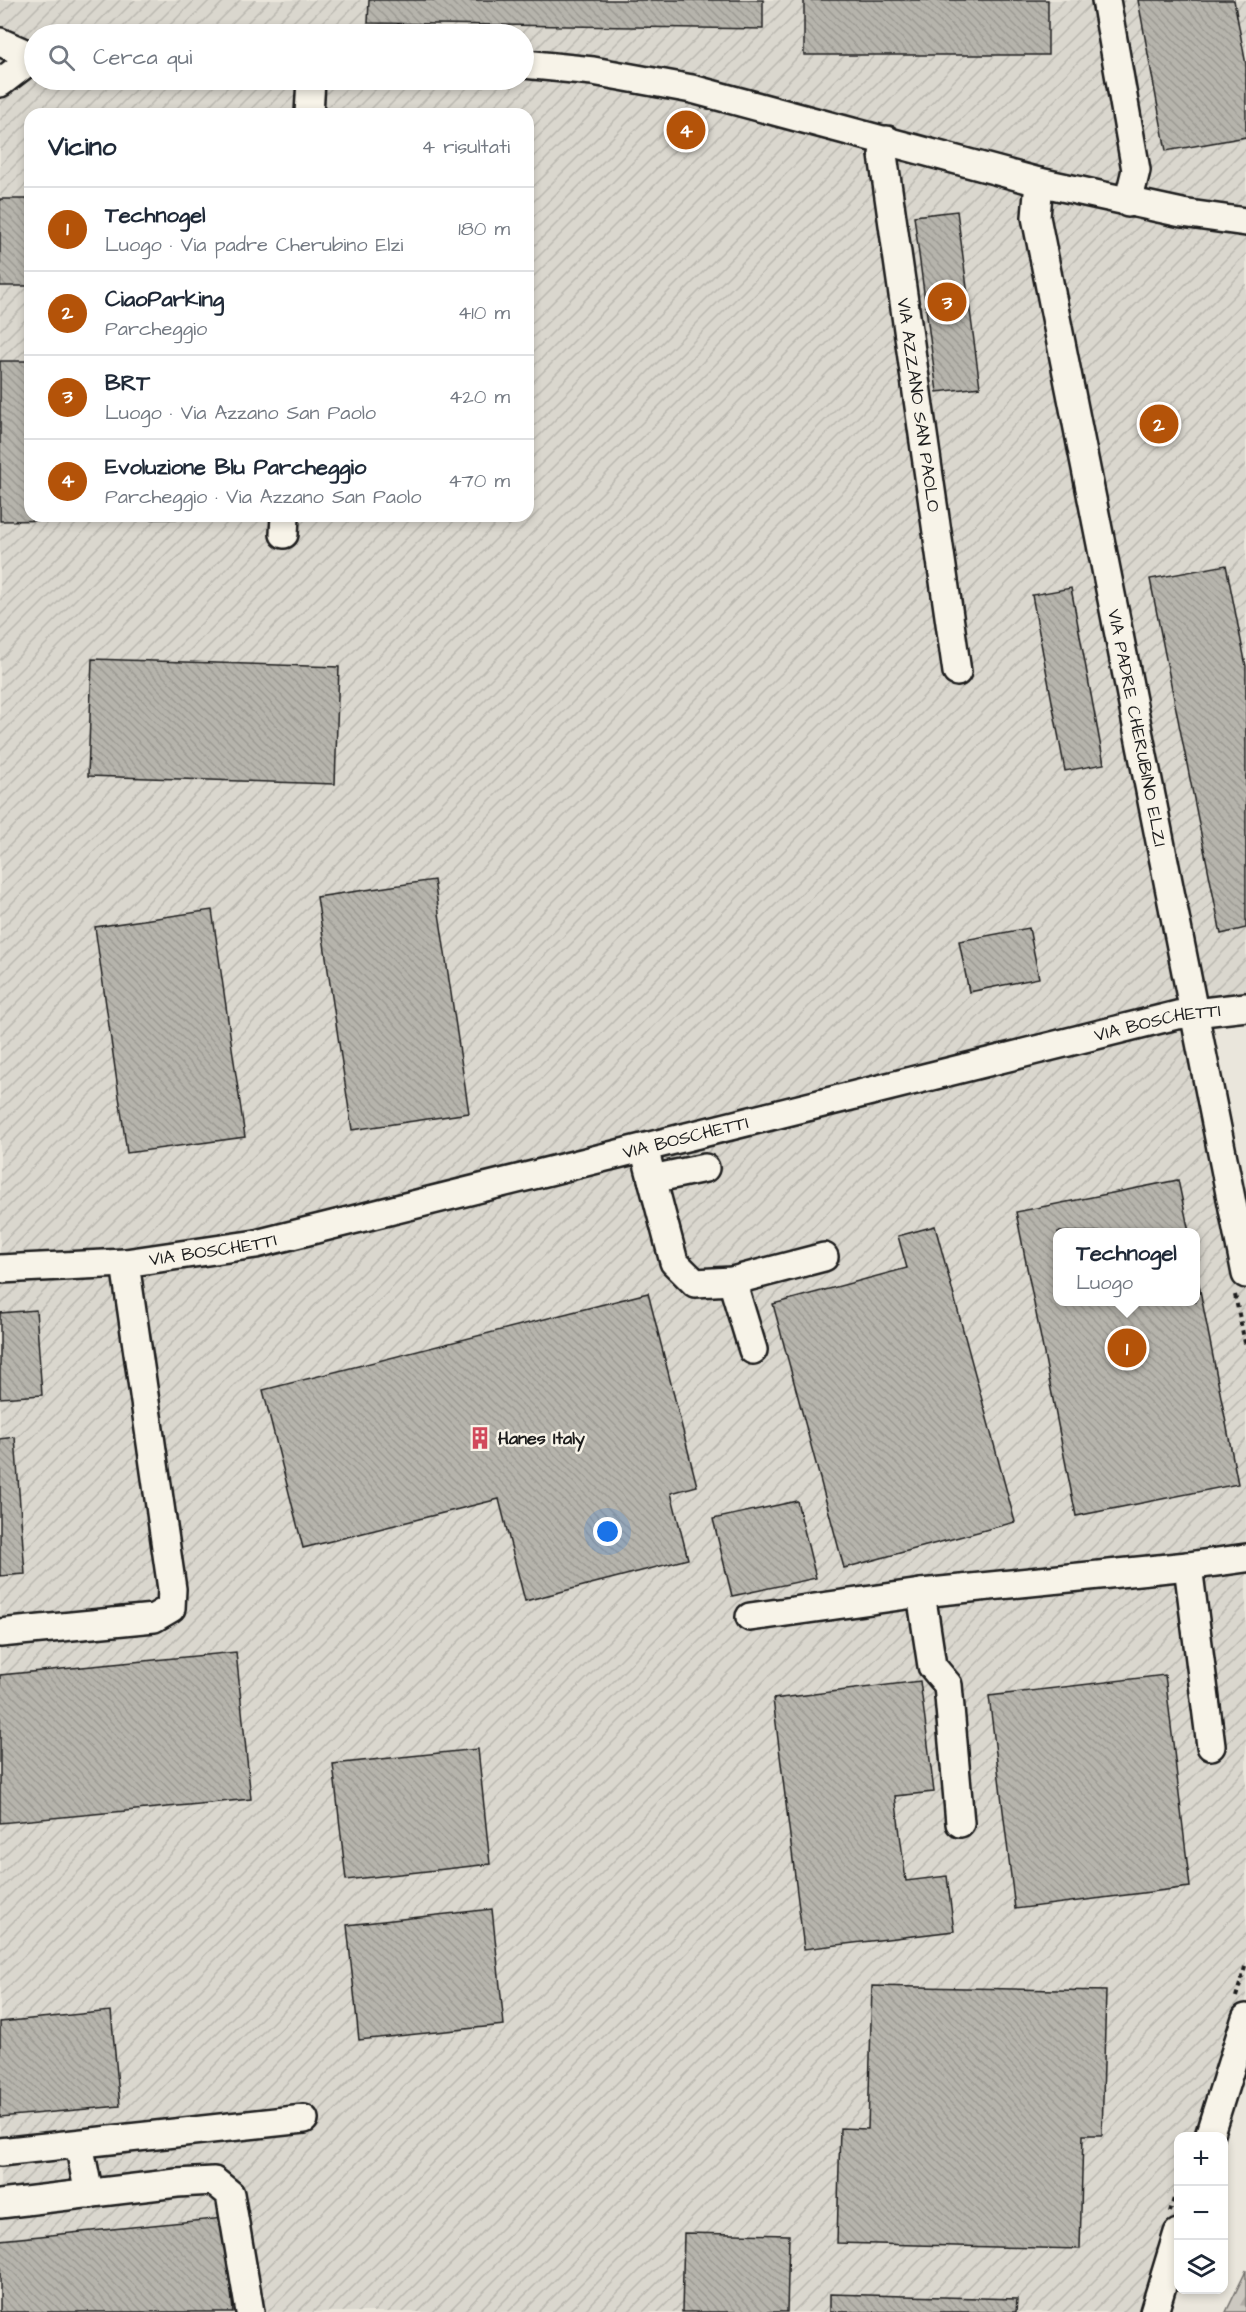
<!DOCTYPE html>
<html lang="it">
<meta charset="utf-8">
<style>
:root{--surface:#fff;--page:#f6f6f7;--text:#1f2937;--muted:#747a83;--line:#e0e1e3;--accent:#b45309}
body{margin:0;font-family:"Architects Daughter",sans-serif;background:var(--page);color:var(--text)}
.controls{position:absolute;right:18px;bottom:18px;display:grid;overflow:hidden;border-radius:12px;box-shadow:0 3px 9px #0003}
.controls button{width:54px;height:54px;display:grid;place-items:center;padding:0;border:0;border-bottom:2px solid var(--line);background:var(--surface);color:var(--text);font:30px sans-serif}
.you{position:absolute;left:608px;top:1532px;width:21px;height:21px;margin:-15px;border:4px solid #fff;border-radius:50%;background:#1a73e8;box-shadow:0 0 0 9px #1a73e833}
.badge{display:grid;place-items:center;width:39px;height:39px;border-radius:50%;background:var(--accent);color:#fff;font-size:20px;font-weight:700}
.pin{position:absolute;translate:-50% -50%;border:3px solid #fff;box-shadow:0 2px 6px #0006}
.popup{position:absolute;left:1053px;top:1228px;width:147px;height:78px;box-sizing:border-box;display:grid;place-content:center;border-radius:12px;background:var(--surface);filter:drop-shadow(0 2px 4px #0005);font-size:20px;white-space:nowrap;color:var(--muted)}
.popup b{font-size:22px;color:var(--text)}
.popup::after{content:'';position:absolute;left:50%;top:100%;margin-left:-12px;border:12px solid transparent;border-top-color:var(--surface)}
.list{margin:0;padding:0;list-style:none}
h2{display:flex;justify-content:space-between;align-items:center;height:78px;margin:0;padding:0 24px;font-size:26px}
h2 small{font-size:20px;font-weight:400;color:var(--muted)}
.list li{display:grid;grid-template-columns:39px 1fr auto;gap:18px;align-items:center;box-sizing:border-box;height:84px;padding:0 24px;border-top:2px solid var(--line)}
.list b{display:block;font-size:22px;white-space:nowrap}
.list p{margin:0;font-size:20px;white-space:nowrap;color:var(--muted)}
.list em{font-size:20px;font-style:normal;color:var(--muted)}
.icon{flex:none;width:33px;height:33px;fill:none;stroke:currentColor;stroke-width:2;stroke-linecap:round;stroke-linejoin:round}
.map{position:relative;flex:none;width:1246px;height:2312px;overflow:hidden}
.search{position:absolute;background:var(--surface);box-shadow:0 3px 9px #0003;left:24px;top:24px;width:510px;height:66px;display:flex;align-items:center;gap:15px;box-sizing:border-box;padding:0 21px;border-radius:33px;color:var(--muted);font-size:22px}
.panel{position:absolute;background:var(--surface);box-shadow:0 3px 9px #0003;left:24px;top:108px;width:510px;height:414px;border-radius:18px}
.map>svg:first-child{display:block}
.industrial{fill:url(#industrial-furrows);fill-rule:evenodd}
.forest{fill:url(#forest-firs);stroke:#74726e;stroke-width:1.5}
.building{fill:url(#building-back-hatch);stroke:#1c1c1c;stroke-width:1.5}
.lines{fill:none;stroke-linecap:round;stroke-linejoin:round}
.minor-casing{stroke:#1c1c1c;stroke-width:32}
.path{stroke:#1c1c1c;stroke-width:4;stroke-dasharray:4.5 4.5;stroke-linecap:butt}
.minor{stroke:#f7f3e8;stroke-width:27}
.labels{text-anchor:middle;stroke-width:5;stroke-linejoin:round;paint-order:stroke}
.street-label{font-size:18px;fill:#1c1c1c;stroke:#f7f3e8}
.poi-label{font-size:18px;font-weight:bold;fill:#1c1c1c;stroke:#f7f3e8;text-anchor:start}
</style>
<div class="map">
<svg width="1246" height="2312" viewBox="0 0 1246 2312">
<defs>
<pattern id="industrial-furrows" width="10" height="10" patternUnits="userSpaceOnUse" patternTransform="scale(1.5)"><rect width="10" height="10" fill="#dad7ce"/><path d="M-1 1l2-2M0 10L10 0M9 11l2-2" fill="none" stroke="#bab8b0"/></pattern>
<pattern id="forest-firs" width="22" height="20" patternUnits="userSpaceOnUse" patternTransform="scale(1.5)"><rect width="22" height="20" fill="#ccc8c0"/><path d="M5 1l3.5 6h-7zM16 11l3.5 6h-7z" fill="#afaba4"/></pattern>
<pattern id="building-back-hatch" width="6" height="6" patternUnits="userSpaceOnUse" patternTransform="scale(1.5)"><rect width="6" height="6" fill="#b6b4ac"/><path d="M-1 5l2 2M0 0l6 6M5-1l2 2" fill="none" stroke="#9c9a93"/></pattern>
</defs>
<rect width="100%" height="100%" fill="#eae6dc"/>
<filter id="ink" filterUnits="userSpaceOnUse"><feTurbulence type="fractalNoise" baseFrequency=".0167" numOctaves="2"/><feDisplacementMap in="SourceGraphic" scale="12" xChannelSelector="R" yChannelSelector="G"/><feConvolveMatrix kernelMatrix="1 2 1 2 8 2 1 2 1" color-interpolation-filters="sRGB"/></filter>
<g filter="url(#ink)">
<path class="industrial" d="M0,0H1246V1022L1210,1026L1246,1210V2055L1221,2136H1178V2278L1168,2312H0ZM34,34H524V80H34ZM30,114H528V516H30ZM1058,1232H1196V1302H1058Z"/>
<polygon class="forest" points="1246,2270 1246,2312 1226,2312 1244,2275"/>
<g class="building">
<polygon points="369,0 763,0 763,29 368,23"/>
<rect x="804" y="0" width="244" height="55"/>
<polygon points="1138,0 1234,0 1246,65 1246,137 1166,151"/>
<rect x="0" y="199" width="30" height="87"/>
<polygon points="957,211 980,387 937,392 914,216"/>
<polygon points="0,361 30,361 30,516 233,516 233,518 0,521"/>
<polygon points="1226,565 1246,666 1246,928 1221,934 1150,579"/>
<polygon points="1071,588 1104,764 1065,771 1032,595"/>
<polygon points="92,659 339,667 335,784 88,776"/>
<polygon points="434,880 469,1113 352,1130 317,897"/>
<polygon points="212,910 245,1137 127,1153 95,927"/>
<polygon points="1029,928 1039,978 969,992 959,941"/>
<polygon points="1178,1180 1189,1232 1058,1232 1058,1302 1196,1302 1196,1270 1238,1484 1076,1516 1016,1212"/>
<polygon points="935,1226 1015,1522 844,1568 773,1304 907,1268 898,1236"/>
<polygon points="648,1293 697,1486 671,1493 688,1559 525,1601 499,1499 303,1548 263,1390"/>
<polygon points="36,1310 42,1395 0,1398 0,1313"/>
<polygon points="15,1437 25,1574 0,1576 0,1439"/>
<polygon points="797,1501 816,1578 732,1596 713,1519"/>
<polygon points="236,1652 251,1799 0,1823 0,1675"/>
<polygon points="1165,1675 1190,1887 1015,1909 989,1696"/>
<polygon points="920,1681 934,1792 895,1796 906,1881 947,1876 954,1931 804,1949 773,1699"/>
<polygon points="478,1749 490,1864 346,1880 333,1764"/>
<polygon points="492,1909 504,2025 359,2040 347,1925"/>
<polygon points="872,1986 1106,1991 1102,2135 1083,2135 1080,2249 837,2243 840,2128 868,2129"/>
<polygon points="111,2011 120,2106 0,2117 0,2022"/>
<polygon points="224,2218 233,2312 0,2312 0,2240"/>
<polygon points="684,2233 789,2235 787,2312 682,2312"/>
<polygon points="830,2294 1017,2299 1016,2312 830,2312"/>
</g>
<g class="lines">
<g class="minor-casing">
<g id="minor">
<polyline points="1106,0 1136,170 1128,203"/>
<polyline points="0,42 27,54"/>
<polyline points="524,64 593,71 692,89 1039,182 1182,213 1246,222"/>
<polyline points="0,83 34,57"/>
<polyline points="309,114 311,80"/>
<path id="s1" d="M887,140L883,155L957,672"/>
<path id="s2" d="M1039,182L1036,217L1246,1274"/>
<polyline points="284,534 285,516"/>
<polyline points="644,1148 674,1262 695,1283 732,1281 824,1257"/>
<polyline points="652,1179 705,1168"/>
<path id="s3" d="M0,1269L125,1263L256,1244L1177,1015L1246,1007"/>
<polyline points="732,1281 753,1350"/>
<polyline points="1188,1566 1211,1746"/>
<polyline points="921,1593 932,1666 948,1685 960,1823"/>
<polyline points="750,1617 921,1593 1188,1566 1246,1558"/>
<polyline points="0,1633 154,1618 171,1608 172,1589 125,1263"/>
<polyline points="1209,2136 1246,2018"/>
<polyline points="79,2144 89,2194"/>
<polyline points="0,2152 304,2119"/>
<polyline points="0,2204 177,2183 214,2181 230,2194 250,2312"/>
<polyline points="1154,2312 1178,2233"/>
</g>
</g>
<g class="path">
<polyline points="1235,1295 1246,1348"/>
<polyline points="1236,1997 1246,1964"/>
<polyline points="1170,2212 1178,2184"/>
</g>
<use href="#minor" class="minor"/>
</g>
</g>
<defs>
<g id="building-bare" transform="scale(1.8)"><path d="M-4-6H4V6H1V3H-1V6H-4ZM-2.5-4.3h1.7v1.8h-1.7ZM.8-4.3h1.7v1.8H.8ZM-2.5-1h1.7V.8h-1.7ZM.8-1h1.7V.8H.8Z" fill="#d1495b" stroke="#f7f3e8" stroke-width="2.5" paint-order="stroke"/></g>
</defs>
<g fill-rule="evenodd">
<use href="#building-bare" x="480" y="1438"/>
</g>
<g class="labels">
<g class="street-label">
<text dy="6" stroke="none"><textPath href="#s1" startOffset="268">VIA AZZANO SAN PAOLO</textPath></text>
<text dy="6" stroke="none"><textPath href="#s2" startOffset="556">VIA PADRE CHERUBINO ELZI</textPath></text>
<text dy="6" stroke="none"><textPath href="#s3" startOffset="1186">VIA BOSCHETTI</textPath></text>
<text dy="6" stroke="none"><textPath href="#s3" startOffset="700">VIA BOSCHETTI</textPath></text>
<text dy="6" stroke="none"><textPath href="#s3" startOffset="214">VIA BOSCHETTI</textPath></text>
</g>
<g class="poi-label">
<text x="498" y="1444">Hanes Italy</text>
</g>
</g>
</svg>
<div class="controls">
<button>+</button>
<button>−</button>
<button><svg class="icon" aria-label="layers" viewBox="0 0 24 24"><path d="M12 4l9 5-9 5-9-5zM3 14l9 5 9-5"/></svg></button>
</div>
<div class="you"></div>
<div class="pin badge" style="left:1127px;top:1348px">1</div>
<div class="popup"><b>Technogel</b>Luogo</div>
<div class="pin badge" style="left:1159px;top:424px">2</div>
<div class="pin badge" style="left:947px;top:302px">3</div>
<div class="pin badge" style="left:686px;top:130px">4</div>
<div class="search"><svg class="icon" aria-label="search" viewBox="0 0 24 24"><circle cx="10" cy="10" r="6"/><path d="M15 15l6 6"/></svg>Cerca qui</div>
<section class="panel">
<h2>Vicino<small>4 risultati</small></h2>
<ul class="list">
<li><span class="badge">1</span><div><b>Technogel</b><p>Luogo · Via padre Cherubino Elzi</p></div><em>180 m</em></li>
<li><span class="badge">2</span><div><b>CiaoParking</b><p>Parcheggio</p></div><em>410 m</em></li>
<li><span class="badge">3</span><div><b>BRT</b><p>Luogo · Via Azzano San Paolo</p></div><em>420 m</em></li>
<li><span class="badge">4</span><div><b>Evoluzione Blu Parcheggio</b><p>Parcheggio · Via Azzano San Paolo</p></div><em>470 m</em></li>
</ul>
</section>
</div>
